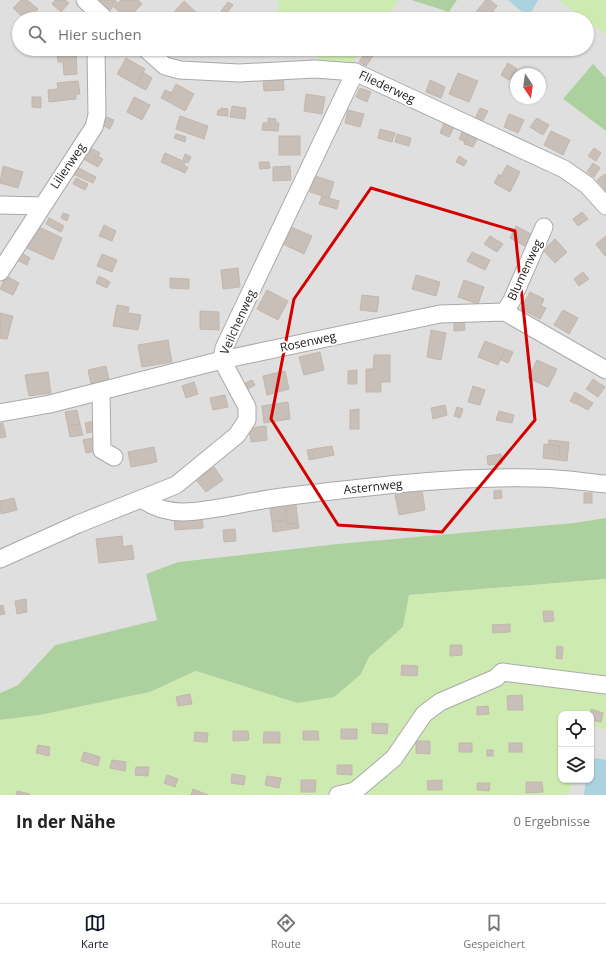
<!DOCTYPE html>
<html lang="de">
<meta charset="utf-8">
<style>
:root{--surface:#fff;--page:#f2f2f2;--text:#222;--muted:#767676;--line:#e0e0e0;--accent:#111827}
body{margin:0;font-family:"Open Sans",sans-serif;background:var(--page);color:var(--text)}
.controls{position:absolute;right:12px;bottom:12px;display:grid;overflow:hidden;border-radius:8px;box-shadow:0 1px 3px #0004}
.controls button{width:36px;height:36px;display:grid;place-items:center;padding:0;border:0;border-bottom:1px solid var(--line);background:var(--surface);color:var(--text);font:20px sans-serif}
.compass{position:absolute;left:510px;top:68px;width:36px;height:36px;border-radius:50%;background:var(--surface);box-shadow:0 1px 3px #0004;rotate:167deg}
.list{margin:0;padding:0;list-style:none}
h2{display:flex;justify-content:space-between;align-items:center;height:52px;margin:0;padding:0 16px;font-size:17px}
h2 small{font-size:13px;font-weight:400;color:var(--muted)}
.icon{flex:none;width:22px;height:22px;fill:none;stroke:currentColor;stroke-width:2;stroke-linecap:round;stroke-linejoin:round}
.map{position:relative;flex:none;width:606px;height:795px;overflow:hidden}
.search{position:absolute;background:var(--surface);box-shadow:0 1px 3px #0004;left:12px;right:12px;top:12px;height:44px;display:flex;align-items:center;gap:10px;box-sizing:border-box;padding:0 14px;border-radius:22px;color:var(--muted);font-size:15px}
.sheet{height:108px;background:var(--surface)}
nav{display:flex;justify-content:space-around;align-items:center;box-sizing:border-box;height:56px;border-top:1px solid var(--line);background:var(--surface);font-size:11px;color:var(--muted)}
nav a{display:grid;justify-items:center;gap:2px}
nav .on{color:var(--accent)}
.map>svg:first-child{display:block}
.residential{fill:#e0dfdf;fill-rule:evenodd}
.grass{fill:#cdebb0}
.forest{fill:#add19e}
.water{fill:#aad3df}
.building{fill:#c7bfb8;stroke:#c4b6ab}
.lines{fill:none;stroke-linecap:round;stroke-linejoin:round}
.minor-casing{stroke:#a9a9a9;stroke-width:19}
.minor{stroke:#fff;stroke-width:17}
.marked{fill:none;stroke:#d40000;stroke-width:3;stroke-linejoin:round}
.labels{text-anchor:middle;stroke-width:4;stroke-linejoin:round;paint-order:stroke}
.street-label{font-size:12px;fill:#222;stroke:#fff}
</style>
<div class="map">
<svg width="606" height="795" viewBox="0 0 606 795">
<rect width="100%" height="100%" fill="#f2efe9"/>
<g class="residential">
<path d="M0,0H279L277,13L282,19H19V49H309L319,60L351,63L362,49H587V21L606,34V78L593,65L563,99L606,131V518L573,523L337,544L178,562L146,574L158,620L55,645L18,685L0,693ZM516,74H540V98H516Z"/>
<polygon points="399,0 411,0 449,12 457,0 558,0 584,19 385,19"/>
<polygon points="591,726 606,729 606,795 568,795 573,780 591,780"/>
</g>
<g class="grass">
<polygon points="279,0 399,0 385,19 282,19 277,13"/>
<polygon points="558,0 606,0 606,34 587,21 587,19 584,19"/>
<polygon points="309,49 362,49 352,63 319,60"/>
<polygon points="606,579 606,729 591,726 591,714 561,714 561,780 573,780 568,795 0,795 0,720 40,715 150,692 196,671 297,703 361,674 369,657 403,627 409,595"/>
</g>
<g class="forest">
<polygon points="411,0 457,0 449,12"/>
<polygon points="593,64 606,78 606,131 563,99"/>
<polygon points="606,518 606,579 409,595 403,627 369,657 361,674 334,697 297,703 196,671 150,692 40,715 0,720 0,693 18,685 55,645 157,620 146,574 178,562 337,544 573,523"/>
</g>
<g class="water">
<polygon points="508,0 538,0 530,14 521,11"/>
<polygon points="597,758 606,760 606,795 584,795 586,780 591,780 591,761"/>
</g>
<g class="building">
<polygon points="21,0 27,0 38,9 29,19 25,19 13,8"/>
<polygon points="55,0 65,0 69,3 61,12 52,4"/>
<polygon points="98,0 115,0 117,2 110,10"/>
<polygon points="121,0 138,0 142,4 127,19 114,7"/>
<polygon points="486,0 490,0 497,6 493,11 502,19 480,19 474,14"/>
<polygon points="184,1 200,16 198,19 182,19 174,12"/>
<polygon points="228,2 233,5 225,15 221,11"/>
<polygon points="253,14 255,19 240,19"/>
<polygon points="34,49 43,49 43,51 34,53"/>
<polygon points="56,49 76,49 77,74 64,75 63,62 58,62"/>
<polygon points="366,51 373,56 366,66 359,62"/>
<polygon points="126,58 145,69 136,85 117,74"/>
<polygon points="508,63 517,69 509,80 501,75"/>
<polygon points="143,72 152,78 146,90 136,85"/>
<polygon points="458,73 478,81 469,102 449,94"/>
<polygon points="283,77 284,90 264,91 263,78"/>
<polygon points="430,80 445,87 441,98 426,92"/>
<polygon points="78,81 80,94 76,94 76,99 49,102 48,90 58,89 57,83"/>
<polygon points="176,84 194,94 185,111 167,101"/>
<polygon points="360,88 371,92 367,102 356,97"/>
<polygon points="165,90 172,93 167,101 161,98"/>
<polygon points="306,94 325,97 322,114 304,111"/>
<polygon points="32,97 41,97 41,108 32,107"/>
<polygon points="134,97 150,105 142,120 127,112"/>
<polygon points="232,106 246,108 245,119 230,117"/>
<polygon points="221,108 228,109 228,116 217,115 218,110 220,110"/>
<polygon points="480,108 488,111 482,122 475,119"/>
<polygon points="348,110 364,114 360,127 345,123"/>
<polygon points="509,114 524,120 518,133 504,127"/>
<polygon points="101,115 114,120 110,129 98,123"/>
<polygon points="180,116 208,126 204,139 176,129"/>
<polygon points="268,118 276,119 276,123 279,123 278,131 262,130 263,123 268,123"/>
<polygon points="537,118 549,125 543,135 530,127"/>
<polygon points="444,123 454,127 449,137 440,133"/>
<polygon points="380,129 395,133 392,142 378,138"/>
<polygon points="463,130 469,133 465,142 459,139"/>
<polygon points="551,131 570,140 563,155 544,145"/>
<polygon points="469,133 478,137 473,147 464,144"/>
<polygon points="176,134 186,137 185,142 174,138"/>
<polygon points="397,134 411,138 409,146 395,142"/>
<rect x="279" y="136" width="21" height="19"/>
<polygon points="87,146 100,153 98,156 103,159 98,167 82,158"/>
<polygon points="594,148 601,153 596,161 588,156"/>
<polygon points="165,153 185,162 184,166 188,167 185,173 161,162"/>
<polygon points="185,154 191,157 188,163 183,160"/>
<polygon points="459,156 467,161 464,166 456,162"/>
<polygon points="259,162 269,162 270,168 260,169"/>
<polygon points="593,163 600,168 594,177 587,172"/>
<polygon points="507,165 520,172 510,192 494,183 499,174 501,176"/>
<polygon points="3,166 23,172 18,188 0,183"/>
<polygon points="290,166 291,180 273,181 273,167"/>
<polygon points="77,167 96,177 93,183 73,174"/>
<polygon points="605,174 606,175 606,191 597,180"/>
<polygon points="315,176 334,182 329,198 310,192"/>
<polygon points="76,178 88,184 85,190 73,184"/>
<polygon points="322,196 339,201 337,209 319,204"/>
<polygon points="582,212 588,219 578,226 573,219"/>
<polygon points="63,213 69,215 67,221 61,218"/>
<polygon points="49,218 64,226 61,232 46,224"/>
<polygon points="104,225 116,231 112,241 99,236"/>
<polygon points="37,226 62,238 53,260 27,248"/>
<polygon points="516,226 531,234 525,246 510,238"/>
<polygon points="291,227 312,236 304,254 283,244"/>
<polygon points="490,236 503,244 497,252 484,244"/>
<polygon points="606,236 606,255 605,256 596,244"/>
<polygon points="555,239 567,252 555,263 543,250"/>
<polygon points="19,252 30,258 27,265 15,259"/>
<polygon points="472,252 490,260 485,270 467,261"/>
<polygon points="102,254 117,260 112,272 97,266"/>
<polygon points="238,268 240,287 223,289 221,270"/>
<polygon points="583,272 589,279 579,286 574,279"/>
<polygon points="416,275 440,282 436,296 412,289"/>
<polygon points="6,276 19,283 13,295 0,289"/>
<polygon points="99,276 110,282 107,288 96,283"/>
<polygon points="170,278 189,279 189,289 170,288"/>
<polygon points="464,280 484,287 478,304 458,297"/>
<polygon points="267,290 288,301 278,320 257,309"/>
<polygon points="530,292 544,299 541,306 546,308 540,319 521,309"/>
<polygon points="362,295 379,297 377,312 360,310"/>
<polygon points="117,305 129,307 128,313 141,315 138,330 113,326"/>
<polygon points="563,310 578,318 569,334 554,325"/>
<polygon points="200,311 219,312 219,330 200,329"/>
<polygon points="0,313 13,316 7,339 0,338"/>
<polygon points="464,320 465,330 454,331 454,321"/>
<polygon points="431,330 446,333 441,360 427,357"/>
<polygon points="168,340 172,362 142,367 138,345"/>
<polygon points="485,341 505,349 498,365 478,357"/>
<polygon points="505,349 513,352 508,363 501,360"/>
<polygon points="320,352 324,370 304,375 299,357"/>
<polygon points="374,355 390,355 390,382 381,382 381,392 366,392 366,369 373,369"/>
<polygon points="537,360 557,369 548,387 528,378"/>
<polygon points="106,366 109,380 91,384 88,370"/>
<polygon points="357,370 357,384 348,384 348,371"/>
<polygon points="285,371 289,389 267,395 263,376"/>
<polygon points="48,372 51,393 29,396 25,375"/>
<polygon points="593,379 605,387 598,397 586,389"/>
<polygon points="252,380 255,385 248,389 245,383"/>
<polygon points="194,382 198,394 186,398 182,386"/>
<polygon points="473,386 485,390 480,405 468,402"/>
<polygon points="575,392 580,395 575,404 570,401"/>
<polygon points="225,395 228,407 213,410 210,398"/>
<polygon points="580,395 593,403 588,410 575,403"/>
<polygon points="288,402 290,419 264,423 262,406"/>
<polygon points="445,405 447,415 433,419 431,408"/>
<polygon points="457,407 463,409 460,418 454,416"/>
<polygon points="359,409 359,429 350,429 350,410"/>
<polygon points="77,410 80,424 68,426 65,412"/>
<polygon points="499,411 514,415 512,423 496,420"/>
<polygon points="95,421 97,431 87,433 85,423"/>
<polygon points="3,423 6,437 0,438 0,424"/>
<polygon points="80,424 83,435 70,437 68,426"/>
<polygon points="266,426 267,440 251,442 249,428"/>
<polygon points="93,438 96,451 86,453 83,440"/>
<polygon points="549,440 569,442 567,461 558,460 560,446 548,445"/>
<polygon points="544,444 560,446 558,460 543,458"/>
<polygon points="332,446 334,455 309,460 307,450"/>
<polygon points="154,447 157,462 131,467 128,452"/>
<polygon points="501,454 502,464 488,465 487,456"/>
<polygon points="214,467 223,480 206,492 196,480"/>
<polygon points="422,490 425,510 399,515 395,495"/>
<polygon points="501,490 502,498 494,499 494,491"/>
<rect x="584" y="493" width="8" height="10"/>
<polygon points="14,498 17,510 1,514 0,501"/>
<polygon points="296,505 298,523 287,524 285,507"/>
<polygon points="285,507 287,520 272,522 270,509"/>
<polygon points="202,513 203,528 175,530 174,515"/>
<polygon points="287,520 287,524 298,523 299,528 273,532 272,522"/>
<polygon points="235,529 236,541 224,542 223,530"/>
<polygon points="122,536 123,547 132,545 134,559 99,563 96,539"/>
<polygon points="26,599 27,612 17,614 15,601"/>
<polygon points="3,605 5,614 0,615 0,606"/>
<polygon points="543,611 553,611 554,621 544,622"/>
<polygon points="510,624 510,632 493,633 492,625"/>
<polygon points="450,645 462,645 462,655 450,656"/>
<polygon points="557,646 563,647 562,659 556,658"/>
<polygon points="402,665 418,666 417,676 401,675"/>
<polygon points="190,694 192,704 178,706 176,697"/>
<polygon points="522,695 523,710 508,710 507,696"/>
<polygon points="488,706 489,714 477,715 477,707"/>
<polygon points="591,709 603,713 601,722 591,720"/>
<polygon points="372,723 388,724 387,734 372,733"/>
<rect x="341" y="729" width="16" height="10"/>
<polygon points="233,731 248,731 249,740 233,741"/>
<polygon points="303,731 318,731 319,740 303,740"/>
<polygon points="195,732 208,733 207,742 194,741"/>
<polygon points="264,732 280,732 280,743 263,743"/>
<polygon points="416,741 430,741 430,754 416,753"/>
<rect x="459" y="743" width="13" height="9"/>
<rect x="509" y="743" width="13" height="9"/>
<polygon points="38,745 50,747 49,756 36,753"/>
<rect x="487" y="750" width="6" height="6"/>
<polygon points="84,752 100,757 98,766 81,761"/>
<polygon points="112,760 126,762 125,771 110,768"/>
<polygon points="337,765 352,765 352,775 337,774"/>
<polygon points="136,767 149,767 148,776 135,775"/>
<polygon points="232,774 245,776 244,785 231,783"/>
<polygon points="167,775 178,779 175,787 164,783"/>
<polygon points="267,776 281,778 279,788 265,785"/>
<polygon points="301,780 316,780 315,792 301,792"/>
<polygon points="442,780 442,790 428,790 427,781"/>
<polygon points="526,782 542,782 543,792 526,793"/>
<polygon points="477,783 490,783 489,791 477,790"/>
<polygon points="193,789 208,795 191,795"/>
<polygon points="17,791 30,794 29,795 16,795"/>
</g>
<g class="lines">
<g class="minor-casing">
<g id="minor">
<polyline points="85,0 105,19"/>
<polyline points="146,49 165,66 180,70 239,73 315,69 355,72 564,169 587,185 606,206"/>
<polyline points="0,205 42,206"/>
<polyline points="0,272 94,127 97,115 96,49"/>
<polyline points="505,312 512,300 544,227"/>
<polyline points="101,392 102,450 114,457"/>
<polyline points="0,413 50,404 222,360 440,314 505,312 606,370"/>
<path d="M143,500C155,508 168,512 183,512C216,511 249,501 282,497C366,487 452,476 536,478C560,478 583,482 606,484"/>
<polyline points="0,559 78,524 176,485 237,435 247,420 247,407 222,360 224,348 355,72"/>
<polyline points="338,795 355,791 394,758 424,714 440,702 496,678 502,672 606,685"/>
</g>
</g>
<use href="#minor" class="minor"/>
</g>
<path class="marked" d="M371,188L515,231L535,420L442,532L338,525L271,419L294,299Z"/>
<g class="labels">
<g class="street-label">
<text transform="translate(387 87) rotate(25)" y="4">Fliederweg</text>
<text transform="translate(68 166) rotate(-56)" y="4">Lilienweg</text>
<text transform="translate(525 270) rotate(-65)" y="4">Blumenweg</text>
<text transform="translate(238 322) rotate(-66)" y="4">Veilchenweg</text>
<text transform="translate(308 342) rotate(-12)" y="4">Rosenweg</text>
<text transform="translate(373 487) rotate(-6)" y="4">Asternweg</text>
</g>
</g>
</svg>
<div class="controls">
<button><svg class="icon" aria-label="locate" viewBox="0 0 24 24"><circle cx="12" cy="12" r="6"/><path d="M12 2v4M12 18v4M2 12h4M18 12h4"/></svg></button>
<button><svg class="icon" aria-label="layers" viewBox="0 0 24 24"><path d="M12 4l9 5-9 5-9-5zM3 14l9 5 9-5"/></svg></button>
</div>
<svg class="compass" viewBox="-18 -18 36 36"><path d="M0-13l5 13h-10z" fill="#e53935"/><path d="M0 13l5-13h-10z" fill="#767676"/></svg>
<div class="search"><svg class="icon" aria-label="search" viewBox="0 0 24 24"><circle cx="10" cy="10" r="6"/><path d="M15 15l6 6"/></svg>Hier suchen</div>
</div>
<section class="sheet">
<h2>In der Nähe<small>0 Ergebnisse</small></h2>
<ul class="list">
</ul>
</section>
<nav>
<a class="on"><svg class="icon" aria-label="map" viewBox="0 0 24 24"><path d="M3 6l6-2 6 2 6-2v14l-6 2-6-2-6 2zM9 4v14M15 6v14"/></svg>Karte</a>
<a><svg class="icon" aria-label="directions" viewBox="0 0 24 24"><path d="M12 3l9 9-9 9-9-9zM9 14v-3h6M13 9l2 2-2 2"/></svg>Route</a>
<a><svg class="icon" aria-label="saved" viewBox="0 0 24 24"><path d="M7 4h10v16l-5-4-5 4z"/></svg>Gespeichert</a>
</nav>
